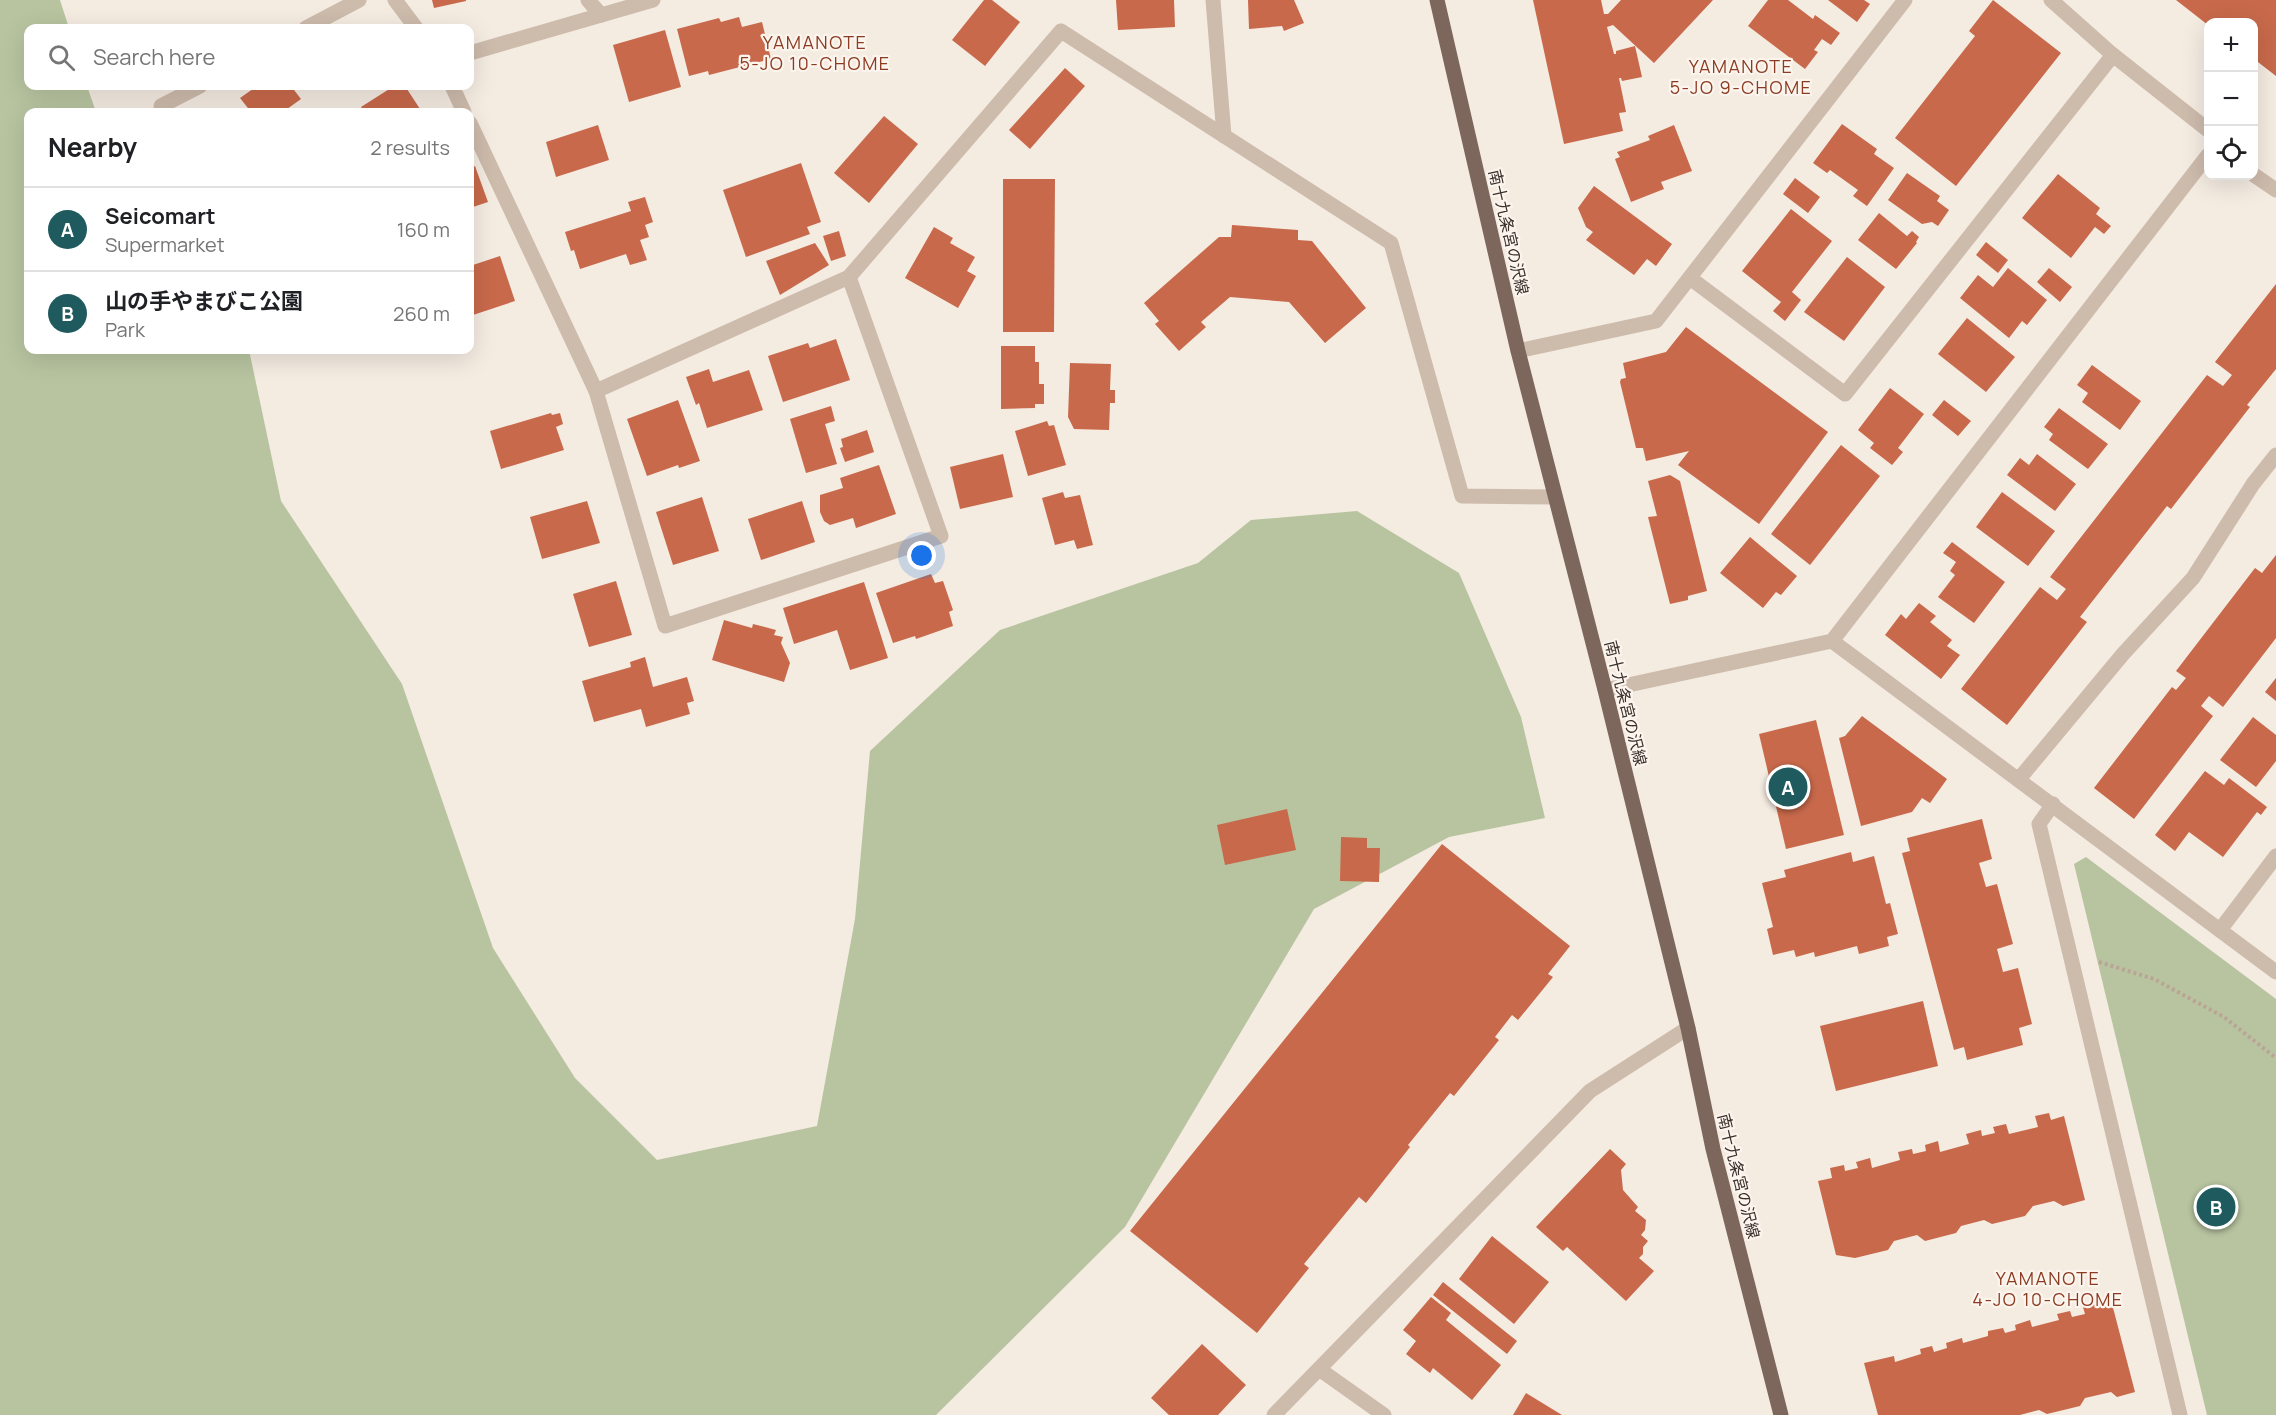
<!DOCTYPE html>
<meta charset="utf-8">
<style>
:root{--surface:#fff;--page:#f2f2f2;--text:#202124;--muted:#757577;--line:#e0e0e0;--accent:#1f5a5e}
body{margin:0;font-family:Manrope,"Noto Sans JP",sans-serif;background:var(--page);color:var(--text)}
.controls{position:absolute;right:18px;top:18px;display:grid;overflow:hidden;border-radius:12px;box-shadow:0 6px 24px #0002}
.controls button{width:54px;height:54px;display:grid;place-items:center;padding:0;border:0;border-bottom:2px solid var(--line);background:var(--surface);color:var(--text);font:30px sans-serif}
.you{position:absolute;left:922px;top:556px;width:21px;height:21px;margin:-15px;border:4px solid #fff;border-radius:50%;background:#1a73e8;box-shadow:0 0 0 9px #1a73e833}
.badge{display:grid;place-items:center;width:39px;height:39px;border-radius:50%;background:var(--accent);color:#fff;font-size:20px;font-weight:700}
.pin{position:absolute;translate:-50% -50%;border:3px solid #fff;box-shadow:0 2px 6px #0006}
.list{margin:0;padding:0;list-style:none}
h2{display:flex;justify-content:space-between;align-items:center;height:78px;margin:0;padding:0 24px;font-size:26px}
h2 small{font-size:20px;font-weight:400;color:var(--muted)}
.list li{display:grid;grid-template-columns:39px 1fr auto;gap:18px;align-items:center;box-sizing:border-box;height:84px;padding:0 24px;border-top:2px solid var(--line)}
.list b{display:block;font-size:22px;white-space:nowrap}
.list p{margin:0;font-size:20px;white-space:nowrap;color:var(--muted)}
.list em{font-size:20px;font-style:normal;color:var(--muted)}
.icon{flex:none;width:33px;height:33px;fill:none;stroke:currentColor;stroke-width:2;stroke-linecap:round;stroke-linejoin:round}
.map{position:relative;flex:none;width:2276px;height:1415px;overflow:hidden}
.search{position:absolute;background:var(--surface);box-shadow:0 6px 24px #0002;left:24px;top:24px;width:450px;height:66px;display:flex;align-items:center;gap:15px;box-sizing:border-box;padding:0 21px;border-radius:12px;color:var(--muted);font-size:22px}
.panel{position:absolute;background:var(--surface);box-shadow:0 6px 24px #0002;left:24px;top:108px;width:450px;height:246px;border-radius:12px}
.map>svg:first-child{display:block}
.green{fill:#b8c4a0}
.building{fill:#c8694b}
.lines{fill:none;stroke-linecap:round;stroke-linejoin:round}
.path{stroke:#b9a596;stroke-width:4;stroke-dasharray:3 3;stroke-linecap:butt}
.service{stroke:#cdbbac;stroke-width:15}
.minor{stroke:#cdbbac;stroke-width:15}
.primary{stroke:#7d675c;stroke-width:15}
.labels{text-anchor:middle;stroke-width:4.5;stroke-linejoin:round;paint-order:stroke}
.street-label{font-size:16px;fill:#3b302b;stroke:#fbf5ee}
.neighbourhood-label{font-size:18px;letter-spacing:1.5px;fill:#8c3b22;stroke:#fbf5ee}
</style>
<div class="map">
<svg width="2276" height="1415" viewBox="0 0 2276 1415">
<rect width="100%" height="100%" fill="#f4ebe1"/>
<g class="green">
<polygon points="0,0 60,0 69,28 28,28 28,86 87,86 96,112 28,112 28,350 249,350 281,501 402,684 493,948 575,1078 657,1160 817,1126 855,919 870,751 1000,630 1198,563 1251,520 1357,511 1459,573 1521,717 1545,818 1449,837 1314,909 1125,1227 936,1415 0,1415"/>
<polygon points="2086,857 2276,999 2276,1415 2207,1415 2074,864"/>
</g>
<g class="building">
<polygon points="432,0 466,0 466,1 434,8"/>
<polygon points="984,0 992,0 1020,22 985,66 952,40"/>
<polygon points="1116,0 1174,0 1175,27 1118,30"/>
<polygon points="1248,0 1294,0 1304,23 1284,31 1282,26 1249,29"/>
<polygon points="1533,0 1601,0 1604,14 1608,14 1621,0 1713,0 1654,63 1613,25 1607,27 1614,54 1616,54 1616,51 1635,46 1642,77 1622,81 1621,78 1619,78 1626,112 1619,113 1623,131 1564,144"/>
<polygon points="1768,0 1788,0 1813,19 1815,15 1840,33 1831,45 1822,39 1814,50 1818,52 1805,69 1748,26"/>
<polygon points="1828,0 1864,0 1870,4 1857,22"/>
<polygon points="1993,0 2061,53 1956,186 1895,138 1975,36 1969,31"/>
<polygon points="2176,0 2276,0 2276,76 2254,59 2254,22 2208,22 2208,25"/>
<polygon points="739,17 742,27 762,22 771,59 709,75 708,71 689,76 677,29 719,18 721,22"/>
<polygon points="665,30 681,87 629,102 613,45"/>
<polygon points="1065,68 1085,86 1030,149 1009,130"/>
<polygon points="257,86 291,86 301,99 283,112 251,112 240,98"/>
<polygon points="394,86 405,86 422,112 364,112 361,107"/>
<polygon points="884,116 918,144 869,203 834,173"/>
<polygon points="1842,124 1877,149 1874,154 1894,168 1867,206 1853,196 1858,190 1830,170 1827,173 1813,163"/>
<polygon points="598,125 609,160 556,177 546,142"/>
<polygon points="1674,125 1692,171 1661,182 1664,189 1631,202 1615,159 1620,157 1617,152 1650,140 1648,136"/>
<polygon points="801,163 821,222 807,227 810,234 746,257 723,190"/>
<polygon points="475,166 488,202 470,208 470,168"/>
<polygon points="1907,173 1940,196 1937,201 1949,210 1938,226 1932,222 1922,224 1888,200"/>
<polygon points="2058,174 2100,208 2096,214 2111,226 2104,234 2095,227 2071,258 2022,218"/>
<polygon points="1795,178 1820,197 1808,213 1783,194"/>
<polygon points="1003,179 1055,179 1054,332 1003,332"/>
<polygon points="1594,186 1672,244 1656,266 1647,259 1634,275 1586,240 1593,232 1586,227 1578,208"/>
<polygon points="645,197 653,222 645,225 649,237 640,240 647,260 630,265 626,254 580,269 574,250 571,251 565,232 631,211 628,202"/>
<polygon points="1791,209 1832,241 1792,292 1801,300 1785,321 1773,311 1781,302 1742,271"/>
<polygon points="1879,213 1907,236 1912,231 1919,237 1916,242 1917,243 1896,269 1858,240"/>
<polygon points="1232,225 1298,230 1298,240 1312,241 1366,308 1325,343 1289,302 1230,297 1201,322 1206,327 1179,351 1155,324 1159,321 1144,303 1219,237 1231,237"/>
<polygon points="934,227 953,238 950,243 975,257 967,271 976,276 958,308 905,278"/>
<polygon points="839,231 846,256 831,261 823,236"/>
<polygon points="1986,242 2008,260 1998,273 1976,255"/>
<polygon points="815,243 829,265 780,295 766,261"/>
<polygon points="500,256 515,301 470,316 470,266"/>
<polygon points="1847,257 1885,287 1844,341 1804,312"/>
<polygon points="2008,268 2047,300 2027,325 2022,321 2009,338 1960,298 1978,275 1993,287"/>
<polygon points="2049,268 2072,287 2060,302 2037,282"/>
<polygon points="2276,284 2276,369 2247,405 2250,407 2171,509 2167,506 2080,617 2087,622 2007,725 1961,689 2040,587 2057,600 2066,589 2050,577 2207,375 2223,386 2232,375 2215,362"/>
<polygon points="1967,318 2015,357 1986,392 1938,354"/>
<polygon points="1686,327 1828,432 1759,524 1678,465 1689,451 1646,461 1643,448 1636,448 1620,382 1621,379 1626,378 1623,363 1666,352"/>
<polygon points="836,339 850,380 783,402 768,356 808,343 810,348"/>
<polygon points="1001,346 1035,346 1035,362 1039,362 1039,384 1044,384 1044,404 1035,404 1035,408 1001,409"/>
<polygon points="1070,363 1111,364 1110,390 1115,390 1115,403 1110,403 1109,430 1074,429 1068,417"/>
<polygon points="2092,365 2141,401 2120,430 2082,402 2088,393 2077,385"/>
<polygon points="709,369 713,382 749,370 763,410 707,428 699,403 696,405 686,377"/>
<polygon points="1890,388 1924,414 1898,448 1903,452 1892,465 1870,448 1874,443 1858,430"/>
<polygon points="678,400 700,461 679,468 678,465 647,476 627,419"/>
<polygon points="1944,400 1971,421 1958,436 1932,415"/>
<polygon points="831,406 835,421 825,424 837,464 806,473 790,419"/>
<polygon points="2059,408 2108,444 2088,469 2049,440 2053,434 2044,427"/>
<polygon points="551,413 552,415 560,413 563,424 556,427 564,450 501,469 490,431"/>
<polygon points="1047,421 1049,426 1054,425 1066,465 1028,476 1015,431"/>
<polygon points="867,430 874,452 845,462 840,448 843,447 841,439"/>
<polygon points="1841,445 1880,476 1810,565 1771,534"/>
<polygon points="1003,454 1013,497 960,509 950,467"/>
<polygon points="2037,454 2076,484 2055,511 2007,475 2020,458 2029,465"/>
<polygon points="879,465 896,514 856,528 853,518 830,525 824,521 820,512 820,495 843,488 840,478"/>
<polygon points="1670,475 1680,481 1707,591 1688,596 1688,600 1670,604 1648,517 1657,516 1648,481"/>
<polygon points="1063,492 1065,498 1080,495 1093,545 1077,549 1074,540 1055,545 1042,498"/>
<polygon points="2002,492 2055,531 2028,566 1976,527"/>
<polygon points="702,497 719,551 673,565 656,512"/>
<polygon points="587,501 600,543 542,559 530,517"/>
<polygon points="802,501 815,542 761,560 748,519"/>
<polygon points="1750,537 1797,576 1781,595 1776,592 1763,608 1720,573"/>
<polygon points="1952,542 2005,582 1974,623 1938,597 1955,575 1950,571 1956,562 1943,553"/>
<polygon points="2276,555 2276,638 2223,707 2209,696 2201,706 2213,716 2134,819 2094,788 2172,687 2176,690 2186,678 2176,671 2255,568 2262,573"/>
<polygon points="931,574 935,583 943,581 953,610 949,612 953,626 916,639 915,636 893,643 876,593"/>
<polygon points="616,581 632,635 589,647 573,594"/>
<polygon points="864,582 888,658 850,670 837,630 794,644 783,608"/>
<polygon points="1919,603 1936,616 1930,622 1952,640 1947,646 1960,655 1941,679 1885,635 1901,614 1906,619"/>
<polygon points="724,620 752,628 753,624 776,630 774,635 783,637 781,643 790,663 784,682 712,660"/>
<polygon points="645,657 653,687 687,677 694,701 687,703 690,714 646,727 641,709 594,722 582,681 631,667 630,662"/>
<polygon points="2276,678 2276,701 2265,692"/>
<polygon points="1862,716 1947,779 1930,803 1922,798 1912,812 1861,826 1839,738 1845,736"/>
<polygon points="2253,717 2276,735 2276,761 2256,787 2220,760"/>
<polygon points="1816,720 1844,835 1786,849 1759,734"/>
<polygon points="2205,771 2224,785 2229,778 2267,807 2261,815 2257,812 2223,857 2189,832 2175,851 2155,835"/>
<polygon points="1287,809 1296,850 1225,865 1217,825"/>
<polygon points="1982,819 1992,859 1979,863 1986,887 1997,884 2013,944 1997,949 2003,972 2018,968 2032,1024 2019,1028 2023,1045 1967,1060 1964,1047 1954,1050 1902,853 1910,851 1907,838"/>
<polygon points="1341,837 1367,838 1367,848 1380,848 1379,882 1340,881"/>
<polygon points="1442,844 1570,946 1548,974 1553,977 1518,1020 1512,1015 1495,1037 1499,1040 1454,1096 1450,1093 1408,1145 1410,1147 1366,1203 1359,1197 1304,1264 1309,1268 1257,1333 1130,1231"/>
<polygon points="1851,852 1853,862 1874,856 1886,904 1890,903 1898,934 1887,937 1889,946 1859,954 1857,946 1815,957 1814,952 1796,957 1794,950 1773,955 1767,929 1773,927 1762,883 1786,877 1784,870"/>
<polygon points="1923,1001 1938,1066 1836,1091 1820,1026"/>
<polygon points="2049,1113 2051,1120 2064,1116 2085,1200 2063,1206 2054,1201 2033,1206 2025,1216 1992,1224 1984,1220 1961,1226 1956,1233 1925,1241 1917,1235 1894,1241 1888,1250 1855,1258 1836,1255 1818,1181 1832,1178 1830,1168 1844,1165 1845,1171 1858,1168 1856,1162 1870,1158 1872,1168 1900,1160 1898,1152 1912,1149 1913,1154 1926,1151 1925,1145 1938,1141 1940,1152 1969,1144 1966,1134 1981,1130 1982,1136 1995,1133 1993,1127 2006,1124 2009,1134 2038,1127 2035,1116"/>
<polygon points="1610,1149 1626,1164 1621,1170 1623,1190 1638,1207 1635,1211 1646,1220 1645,1230 1641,1235 1648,1241 1643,1247 1643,1254 1639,1258 1654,1271 1626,1301 1567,1247 1563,1251 1536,1227"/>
<polygon points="1492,1236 1549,1282 1514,1324 1459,1279"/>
<polygon points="1443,1282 1517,1341 1507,1354 1433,1295"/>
<polygon points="1431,1297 1451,1313 1446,1320 1501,1365 1472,1400 1433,1368 1430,1373 1406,1354 1416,1341 1403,1330"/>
<polygon points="2111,1300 2135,1392 2117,1397 2111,1392 2085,1398 2080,1406 2047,1414 2039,1410 2020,1415 1878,1415 1864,1363 1894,1356 1895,1362 1921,1354 1920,1349 1932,1346 1934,1352 1947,1348 1946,1343 1962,1338 1963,1343 1988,1336 1988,1331 2003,1328 2005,1333 2016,1330 2015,1325 2030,1320 2032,1327 2059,1320 2057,1314 2070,1311 2072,1317 2085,1314 2083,1307"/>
<polygon points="1202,1344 1246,1385 1218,1415 1169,1415 1151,1398"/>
<polygon points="1526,1393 1562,1415 1513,1415"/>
</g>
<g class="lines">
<polyline class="path" points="2099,962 2154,979 2224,1017 2276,1058"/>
<g class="service">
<polyline points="1213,0 1224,136"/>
<polyline points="2019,779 2123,654 2193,578 2253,484 2276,455"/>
</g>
<g class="minor">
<polyline points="395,0 416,28"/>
<polyline points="588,0 601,15"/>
<polyline points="2051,0 2113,55 2208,130"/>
<polyline points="306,28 359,0"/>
<polyline points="470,53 653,0"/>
<polyline points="452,86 464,112"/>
<polyline points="161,106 200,86"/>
<polyline points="470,123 596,391 665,626 941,536 849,277"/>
<polyline points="2254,175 2276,190"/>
<polyline points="1690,278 1845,394 2113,55"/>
<polyline points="1518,351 1656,321 1905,0"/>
<polyline points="596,391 849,277 1061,31 1391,243 1462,496 1555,497"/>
<polyline points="1832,641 2276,972"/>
<polyline points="1605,690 1832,641 2208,155"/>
<polyline points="2053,804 2039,824 2180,1415"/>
<polyline points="2220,930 2276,856"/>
<polyline points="1319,1369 1384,1415"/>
<polyline points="1274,1415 1590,1091 1688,1028"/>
</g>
<polyline class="primary" points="1437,0 1518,351 1605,690 1688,1028 1713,1149 1781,1415"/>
</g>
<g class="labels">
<g class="street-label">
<text transform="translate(1509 232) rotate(77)" y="6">南十九条宮の沢線</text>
<text transform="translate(1626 703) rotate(76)" y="6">南十九条宮の沢線</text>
<text transform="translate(1739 1176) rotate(76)" y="6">南十九条宮の沢線</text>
</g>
<g class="neighbourhood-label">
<text x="815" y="49">YAMANOTE<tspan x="815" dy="21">5-JO 10-CHOME</tspan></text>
<text x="1741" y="73">YAMANOTE<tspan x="1741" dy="21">5-JO 9-CHOME</tspan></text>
<text x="2048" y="1285">YAMANOTE<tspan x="2048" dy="21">4-JO 10-CHOME</tspan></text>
</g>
</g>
</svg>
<div class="controls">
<button>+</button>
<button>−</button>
<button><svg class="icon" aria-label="locate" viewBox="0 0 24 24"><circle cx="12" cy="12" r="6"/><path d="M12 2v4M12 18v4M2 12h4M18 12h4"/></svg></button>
</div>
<div class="you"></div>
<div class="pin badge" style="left:1788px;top:787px">A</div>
<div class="pin badge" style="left:2216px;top:1207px">B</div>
<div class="search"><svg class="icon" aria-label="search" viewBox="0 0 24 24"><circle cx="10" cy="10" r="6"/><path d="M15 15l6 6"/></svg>Search here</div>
<section class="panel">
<h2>Nearby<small>2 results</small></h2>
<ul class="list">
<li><span class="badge">A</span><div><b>Seicomart</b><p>Supermarket</p></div><em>160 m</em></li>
<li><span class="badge">B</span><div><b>山の手やまびこ公園</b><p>Park</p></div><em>260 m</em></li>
</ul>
</section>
</div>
